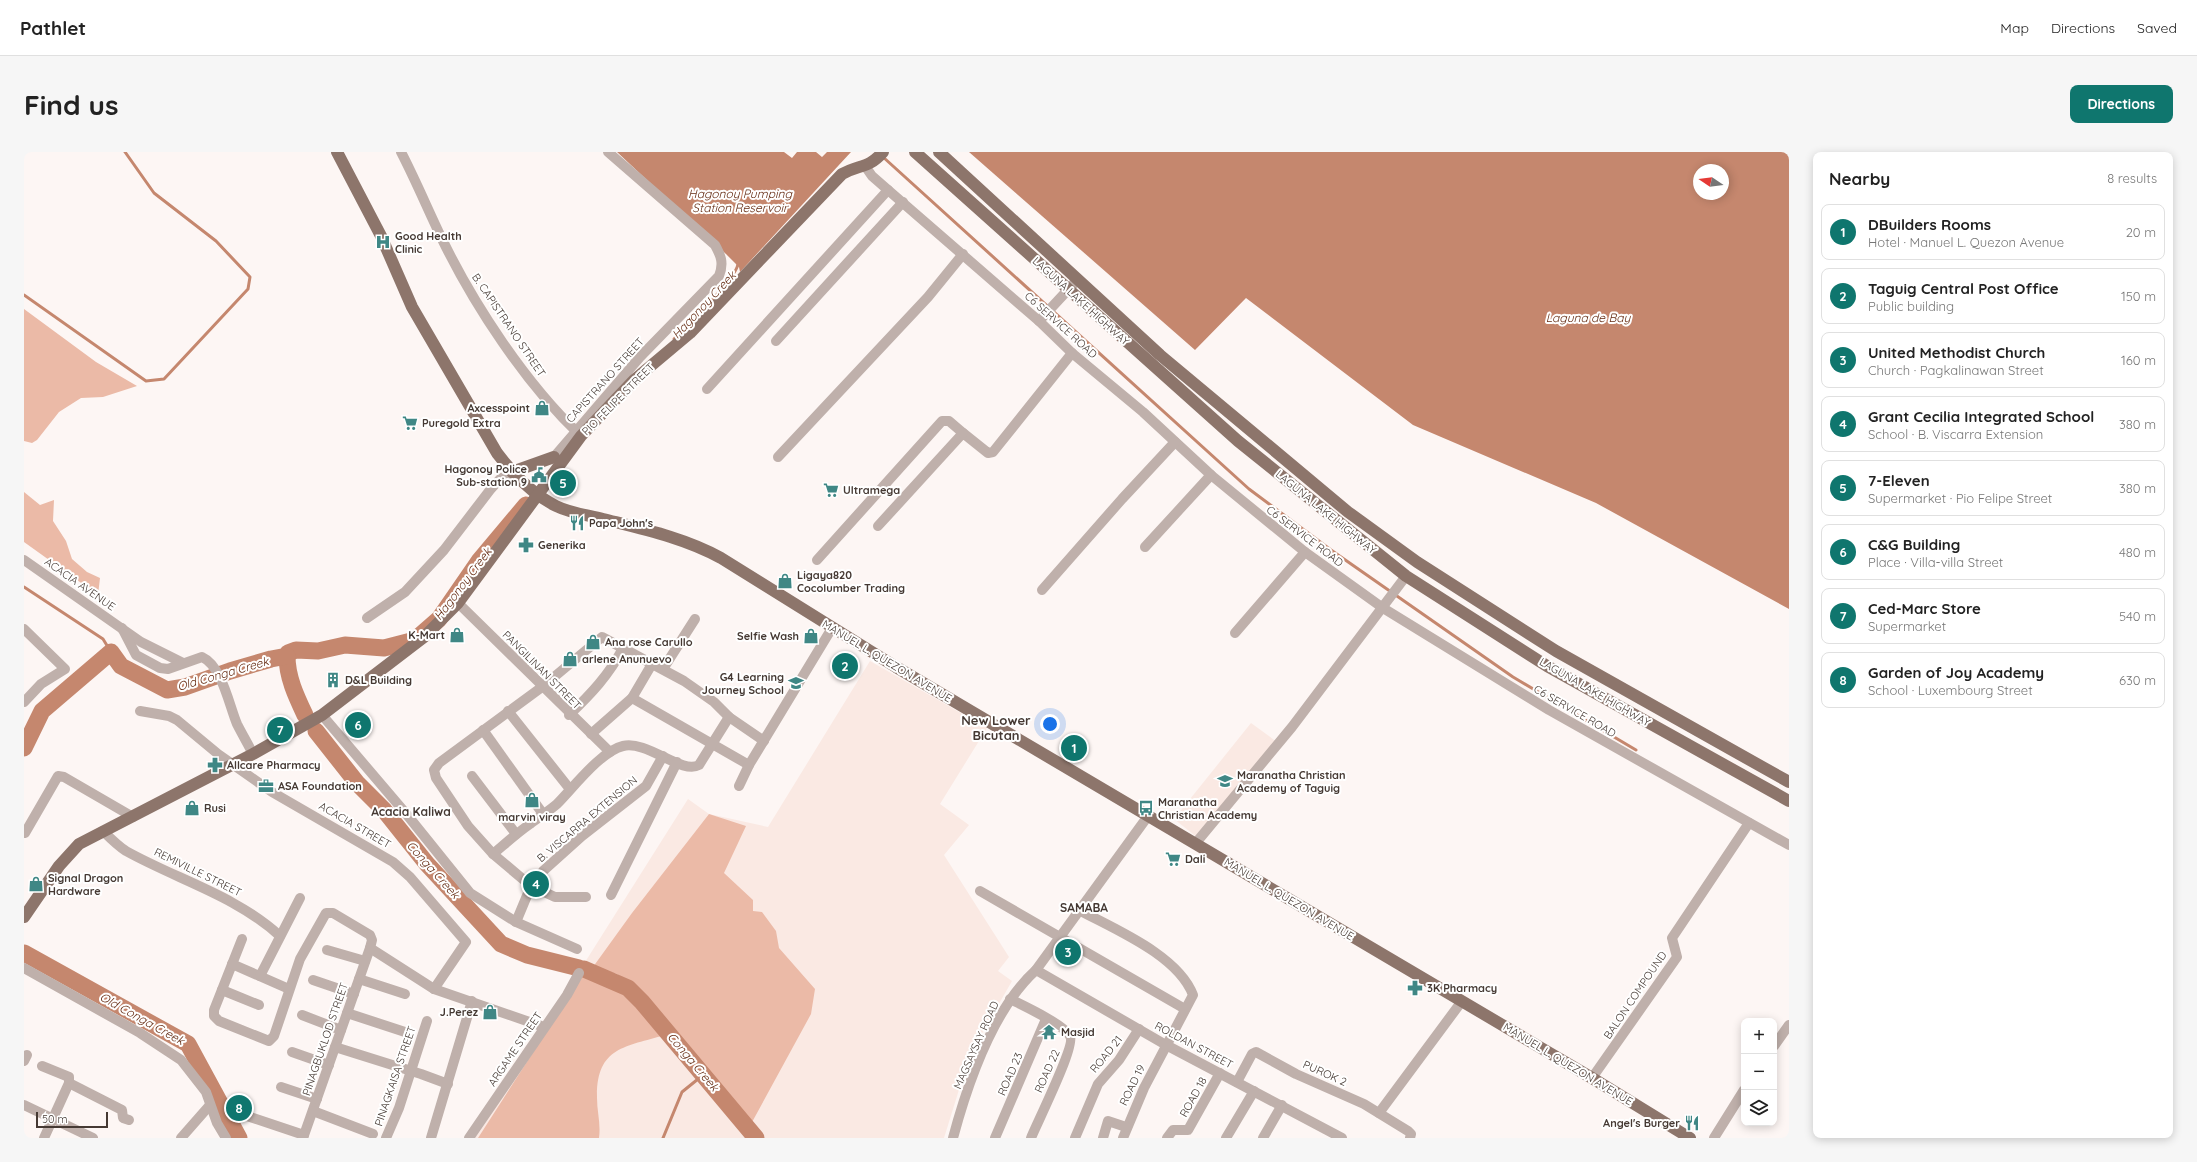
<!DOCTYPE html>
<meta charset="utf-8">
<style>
:root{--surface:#fff;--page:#f6f6f6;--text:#222;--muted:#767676;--line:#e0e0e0;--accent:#0f766e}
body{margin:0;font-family:Quicksand,sans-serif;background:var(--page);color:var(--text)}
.controls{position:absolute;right:12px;bottom:12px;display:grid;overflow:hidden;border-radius:8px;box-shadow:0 2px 10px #0003}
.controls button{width:36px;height:36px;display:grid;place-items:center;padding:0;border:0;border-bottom:1px solid var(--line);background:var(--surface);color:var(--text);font:20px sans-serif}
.compass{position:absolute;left:1669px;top:12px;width:36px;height:36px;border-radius:50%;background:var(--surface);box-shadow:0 2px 10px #0003;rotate:283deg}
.scale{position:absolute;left:12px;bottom:10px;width:72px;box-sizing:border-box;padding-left:4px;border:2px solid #453933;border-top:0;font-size:11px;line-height:14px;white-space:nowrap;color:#453933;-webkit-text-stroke:3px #fff;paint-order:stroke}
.you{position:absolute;left:1026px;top:572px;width:14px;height:14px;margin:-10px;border:3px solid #fff;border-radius:50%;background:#1a73e8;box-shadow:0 0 0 6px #1a73e833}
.badge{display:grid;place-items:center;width:26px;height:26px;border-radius:50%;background:var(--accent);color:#fff;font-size:13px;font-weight:700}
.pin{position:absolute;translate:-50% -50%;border:2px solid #fff;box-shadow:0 1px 4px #0006}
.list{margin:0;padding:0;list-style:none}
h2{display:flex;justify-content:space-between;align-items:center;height:52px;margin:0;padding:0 16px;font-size:17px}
h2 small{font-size:13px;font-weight:400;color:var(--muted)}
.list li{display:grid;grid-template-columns:26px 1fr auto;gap:12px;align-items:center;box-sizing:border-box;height:56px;margin:0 8px 8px;padding:0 8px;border:1px solid var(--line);border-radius:8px}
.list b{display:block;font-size:15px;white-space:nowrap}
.list p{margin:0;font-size:13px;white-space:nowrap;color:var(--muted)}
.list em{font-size:13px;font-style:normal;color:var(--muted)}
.icon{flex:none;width:22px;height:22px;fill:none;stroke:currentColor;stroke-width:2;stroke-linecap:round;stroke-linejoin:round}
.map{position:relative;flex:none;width:1765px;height:986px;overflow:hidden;border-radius:8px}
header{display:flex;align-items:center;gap:24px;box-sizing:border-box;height:56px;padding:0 20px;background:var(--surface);border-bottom:1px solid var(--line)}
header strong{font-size:19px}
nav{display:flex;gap:22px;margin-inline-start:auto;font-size:14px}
.intro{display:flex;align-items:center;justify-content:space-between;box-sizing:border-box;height:96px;padding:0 24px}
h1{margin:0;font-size:28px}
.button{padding:10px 18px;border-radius:8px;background:var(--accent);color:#fff;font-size:14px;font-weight:700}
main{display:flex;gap:24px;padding:0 24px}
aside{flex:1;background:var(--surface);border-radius:8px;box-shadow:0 2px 10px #0003}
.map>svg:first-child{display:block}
.built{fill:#fae9e3}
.green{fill:#ebbaa7}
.water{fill:#c5876e;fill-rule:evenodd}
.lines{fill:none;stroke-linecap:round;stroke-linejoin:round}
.stream{stroke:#c5876e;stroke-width:3}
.river{stroke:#c5876e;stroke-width:17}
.minor{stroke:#bfb0ab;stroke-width:10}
.major{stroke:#8d756b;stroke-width:12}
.labels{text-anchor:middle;stroke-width:4;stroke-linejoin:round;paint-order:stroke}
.poi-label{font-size:11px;font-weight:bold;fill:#453933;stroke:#fff;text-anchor:start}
.street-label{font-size:11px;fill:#453933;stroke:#fff}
.water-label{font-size:12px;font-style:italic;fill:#642a11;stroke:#fff}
.neighbourhood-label{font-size:12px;font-weight:bold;fill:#453933;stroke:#fff}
.quarter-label{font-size:13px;font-weight:bold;fill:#453933;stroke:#fff}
</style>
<header>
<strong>Pathlet</strong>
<nav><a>Map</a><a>Directions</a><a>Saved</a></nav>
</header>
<div class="intro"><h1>Find us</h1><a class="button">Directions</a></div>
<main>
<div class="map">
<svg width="1765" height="986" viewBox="0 0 1765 986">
<rect width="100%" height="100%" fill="#fdf6f4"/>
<g class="built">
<polygon points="846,509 963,576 916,652 945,673 920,703 985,805 974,819 988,829 953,890 938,928 920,986 450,986 664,647 685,662 744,675"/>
<polygon points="1227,571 1253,590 1174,686 1150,667"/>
</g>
<g class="green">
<polygon points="0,157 72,210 113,234 79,245 57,246 35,260 13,288 8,291 0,289"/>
<polygon points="0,340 16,353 30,348 29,369 42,389 48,407 63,420 76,426 74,443 0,390"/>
<polygon points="685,662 722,674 700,721 729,748 729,759 738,760 752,779 755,796 791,837 787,862 727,972 609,833 593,822 569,815 608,761"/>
<path d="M560,821L603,838L641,883C601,895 572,895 573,946C573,960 577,972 575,986H454Z"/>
</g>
<g class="water">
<polygon points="593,0 760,0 768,6 773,0 792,0 798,5 803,0 827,0 716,120 715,115 702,102"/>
<path d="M945,0H1765V457L1572,351L1389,273L1222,146L1171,198ZM1675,18H1699V42H1675Z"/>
</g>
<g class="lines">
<g class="stream">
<polyline points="859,5 1225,337 1307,398 1489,525 1612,598"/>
<polyline points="0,143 122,229 140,227 224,137 226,125 192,89 130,41 101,0"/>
<path d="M650,187C662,175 715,124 714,111"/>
<polyline points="0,435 79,487 87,500"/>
<polyline points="639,986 658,940 679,923"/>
</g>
<g class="river">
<polyline points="263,504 264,501 272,498 294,499 321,493 360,496 391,488 415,467 455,409 502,353"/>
<path d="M263,504C263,525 272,544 281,563"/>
<polyline points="292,579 333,631 360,658 403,712 477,792 503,803 555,816"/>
<polyline points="0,596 18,559 87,500 97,514 143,538 161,535 206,519 247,507 263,504"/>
<polyline points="0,801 164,892 215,986"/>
<polyline points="560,817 604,836 618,850 732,986"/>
</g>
<g class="minor">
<path d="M377,0C392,29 404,58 418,87C450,153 502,232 555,282"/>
<polyline points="841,14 848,24 864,38 1015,169 1048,201 1119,260 1187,323 1281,400 1359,456 1525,558 1765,693"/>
<polyline points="1015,169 1054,127"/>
<polyline points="752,189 879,50"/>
<polyline points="683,237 864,38"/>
<path d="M530,305L616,205L695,124C700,111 697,104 691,93L584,0"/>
<polyline points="754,305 904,145 939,102"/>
<polyline points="854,374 939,281 964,301 969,300 1048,201"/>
<polyline points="1121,395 1187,323"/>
<polyline points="0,408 117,490 159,511"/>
<polyline points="793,408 918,269 925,269 939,281"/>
<polyline points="1018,438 1098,347 1151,290"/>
<polyline points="434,451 586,600"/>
<polyline points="343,466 381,440 420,398 466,338 476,327 488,320"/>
<path d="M98,476L112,503L136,516L144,517L178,505C198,514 205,553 213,572C218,582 224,592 229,602"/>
<polyline points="0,477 41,517 17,532 0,550"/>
<polyline points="1211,481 1281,400"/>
<polyline points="639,517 671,467"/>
<polyline points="608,546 725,613"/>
<polyline points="116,559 145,564 153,568 194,602 248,640 369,710 386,725 442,790 410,837"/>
<polyline points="484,559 545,636"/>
<polyline points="298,563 384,664 446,741 492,770 553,797"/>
<path d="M545,563C567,542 585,523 599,496"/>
<polyline points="459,578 519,662"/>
<polyline points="567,582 608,546 628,512"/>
<polyline points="448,624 492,682"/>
<polyline points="715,634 725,613 808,476"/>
<path d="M79,679C86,686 94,694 102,699C154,728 211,743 256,784"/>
<polyline points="1,681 34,624 40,625 109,665"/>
<polyline points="1171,692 1268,575 1382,424"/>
<path d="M469,702C481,692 493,681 506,672C515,665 525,659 533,652C549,636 577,599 599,594C623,588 658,623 675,613L705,565"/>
<polyline points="956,739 1161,857"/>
<polyline points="587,743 653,610"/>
<polyline points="562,745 531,745 507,734 469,702 444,674 412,626 410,618 415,611 518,535 578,485 660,529 690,550 705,565 740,589"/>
<path d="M1055,758C1090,777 1154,803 1169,843L1120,936L1099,986"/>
<polyline points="492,770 507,734 519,719 558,684 622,634 639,604"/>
<polyline points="218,787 190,858 190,864 195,869 245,889 250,884 276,807 302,761 309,761 346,783 348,788 346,796 279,986"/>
<polyline points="346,796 410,837 520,875"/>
<polyline points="303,798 341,809"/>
<polyline points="208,812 265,837"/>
<polyline points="0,816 116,881 157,908 182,940 193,971 202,986"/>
<polyline points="1012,818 1142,893 1318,986"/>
<polyline points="236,824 276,746"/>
<polyline points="335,827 381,842"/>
<polyline points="289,828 330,842"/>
<polyline points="198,838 235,853"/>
<path d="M986,847C1000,854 1039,872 1046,884C1052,893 1013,971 1007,986"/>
<polyline points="323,861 381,880"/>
<polyline points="278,863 317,878"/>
<polyline points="1750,894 1765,873"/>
<polyline points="311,895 397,922 424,932"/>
<polyline points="268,900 305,913"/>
<polyline points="0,909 3,903"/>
<polyline points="18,914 45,925 45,931 20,986"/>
<polyline points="1568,926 1653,805 1648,786 1725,671"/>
<polyline points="1213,930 1228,902 1232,900 1272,922 1340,952 1384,979 1387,982 1386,986"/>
<polyline points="45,931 98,958 99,966 105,968"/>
<polyline points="257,935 293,947"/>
<polyline points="0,953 69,986"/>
<polyline points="289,959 349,982"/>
<polyline points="1355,961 1438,849"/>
<polyline points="220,963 280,983"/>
<polyline points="157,986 186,953"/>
<polyline points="362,986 375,956 403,869"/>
<polyline points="407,986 448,849"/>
<polyline points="445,986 543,843 555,821"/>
<path d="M929,986C944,930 969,857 1012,818L1124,664"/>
<polyline points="971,986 1022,867"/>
<polyline points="1051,986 1074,932 1095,908 1115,877"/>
<polyline points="1079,986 1084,969 1102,975"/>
<polyline points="1143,986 1149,978 1164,978 1196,921"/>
<polyline points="1202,986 1230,939"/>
<polyline points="1239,986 1258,953"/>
<polyline points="1690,986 1720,938"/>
</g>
<g class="major">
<path d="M313,0L357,84L388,155L473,301C489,322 508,342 532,354C546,361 563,363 579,367C619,377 661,386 697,406L872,515L1568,926L1666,986"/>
<polyline points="891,0 1214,289 1382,424 1523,514 1765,649"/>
<polyline points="915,0 1136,203 1324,360 1393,410 1532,499 1765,630"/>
<polyline points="488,320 530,305"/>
<path d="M0,765L35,714L55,692L229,602L298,563L400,485L434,451L557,284L610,228L666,181L818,22C836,12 844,17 859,0"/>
</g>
</g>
<defs>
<g id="hospital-bare" transform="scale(1.2)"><path d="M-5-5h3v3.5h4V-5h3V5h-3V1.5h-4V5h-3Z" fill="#3f8785" stroke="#fff" stroke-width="2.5" paint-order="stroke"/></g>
<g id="shop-bare" transform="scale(1.2)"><path d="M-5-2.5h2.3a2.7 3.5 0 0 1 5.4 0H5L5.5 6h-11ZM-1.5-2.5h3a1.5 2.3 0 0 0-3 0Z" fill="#3f8785" stroke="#fff" stroke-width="2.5" paint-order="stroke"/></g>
<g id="supermarket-bare" transform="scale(1.2)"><path d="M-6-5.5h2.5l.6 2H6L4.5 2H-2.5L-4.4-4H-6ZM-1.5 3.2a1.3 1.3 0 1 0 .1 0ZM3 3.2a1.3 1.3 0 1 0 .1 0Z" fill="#3f8785" stroke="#fff" stroke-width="2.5" paint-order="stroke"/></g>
<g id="civic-bare" transform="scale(1.2)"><path d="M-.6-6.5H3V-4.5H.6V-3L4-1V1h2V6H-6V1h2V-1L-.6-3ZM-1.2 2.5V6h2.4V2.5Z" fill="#3f8785" stroke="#fff" stroke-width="2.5" paint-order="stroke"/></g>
<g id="restaurant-bare" transform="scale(1.2)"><path d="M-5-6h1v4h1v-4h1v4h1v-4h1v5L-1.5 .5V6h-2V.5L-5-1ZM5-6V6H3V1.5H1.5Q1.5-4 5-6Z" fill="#3f8785" stroke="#fff" stroke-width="2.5" paint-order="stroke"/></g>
<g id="pharmacy-bare" transform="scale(1.2)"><path d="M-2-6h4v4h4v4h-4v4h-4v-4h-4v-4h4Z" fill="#3f8785" stroke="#fff" stroke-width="2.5" paint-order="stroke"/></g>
<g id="building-bare" transform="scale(1.2)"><path d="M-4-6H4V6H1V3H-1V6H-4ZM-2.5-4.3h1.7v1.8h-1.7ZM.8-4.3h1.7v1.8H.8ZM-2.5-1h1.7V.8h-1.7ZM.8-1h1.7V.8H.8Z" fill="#3f8785" stroke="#fff" stroke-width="2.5" paint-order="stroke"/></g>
<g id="school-bare" transform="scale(1.2)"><path d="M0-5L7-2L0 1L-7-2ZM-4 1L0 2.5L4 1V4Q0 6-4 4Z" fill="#3f8785" stroke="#fff" stroke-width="2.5" paint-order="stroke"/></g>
<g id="office-bare" transform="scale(1.2)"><path d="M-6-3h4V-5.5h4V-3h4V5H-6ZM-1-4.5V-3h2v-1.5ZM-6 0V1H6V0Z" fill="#3f8785" stroke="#fff" stroke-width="2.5" paint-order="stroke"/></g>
<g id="bus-bare" transform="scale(1.2)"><path d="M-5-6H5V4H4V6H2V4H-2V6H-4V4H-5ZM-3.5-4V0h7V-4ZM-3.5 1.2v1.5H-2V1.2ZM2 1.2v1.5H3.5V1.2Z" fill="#3f8785" stroke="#fff" stroke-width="2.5" paint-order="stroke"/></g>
<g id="temple-bare" transform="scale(1.2)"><path d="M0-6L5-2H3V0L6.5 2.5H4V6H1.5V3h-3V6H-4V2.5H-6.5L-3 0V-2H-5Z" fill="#3f8785" stroke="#fff" stroke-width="2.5" paint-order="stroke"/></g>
</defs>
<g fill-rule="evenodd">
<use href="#hospital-bare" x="359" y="90"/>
<use href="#shop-bare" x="518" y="256"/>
<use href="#supermarket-bare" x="386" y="271"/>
<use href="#civic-bare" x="515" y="323"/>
<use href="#supermarket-bare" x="807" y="338"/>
<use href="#restaurant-bare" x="553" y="371"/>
<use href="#pharmacy-bare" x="502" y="393"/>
<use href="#shop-bare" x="761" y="429"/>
<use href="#shop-bare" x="433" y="483"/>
<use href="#shop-bare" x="787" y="484"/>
<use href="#shop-bare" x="569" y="490"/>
<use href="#shop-bare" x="546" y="507"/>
<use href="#building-bare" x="309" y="528"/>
<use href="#school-bare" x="772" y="531"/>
<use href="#pharmacy-bare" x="191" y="613"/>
<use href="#school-bare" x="1201" y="629"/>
<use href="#office-bare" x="242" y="634"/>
<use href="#shop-bare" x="508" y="648"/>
<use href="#shop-bare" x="168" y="656"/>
<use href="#bus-bare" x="1122" y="656"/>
<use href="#supermarket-bare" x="1149" y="707"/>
<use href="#shop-bare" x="12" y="732"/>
<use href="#pharmacy-bare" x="1391" y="836"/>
<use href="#shop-bare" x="466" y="860"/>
<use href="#temple-bare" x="1025" y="880"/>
<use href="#restaurant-bare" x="1668" y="971"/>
</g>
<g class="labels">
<g class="poi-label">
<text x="371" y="88">Good Health<tspan x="371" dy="13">Clinic</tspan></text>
<text x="506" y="260" text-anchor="end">Axcesspoint</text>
<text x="398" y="275">Puregold Extra</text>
<text x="503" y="321" text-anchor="end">Hagonoy Police<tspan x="503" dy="13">Sub-station 9</tspan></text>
<text x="819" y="342">Ultramega</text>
<text x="565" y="375">Papa John's</text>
<text x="514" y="397">Generika</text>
<text x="773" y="427">Ligaya820<tspan x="773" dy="13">Cocolumber Trading</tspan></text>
<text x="421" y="487" text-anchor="end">K-Mart</text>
<text x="775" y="488" text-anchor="end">Selfie Wash</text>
<text x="581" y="494">Ana rose Carullo</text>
<text x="558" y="511">arlene Anunuevo</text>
<text x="760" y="529" text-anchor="end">G4 Learning<tspan x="760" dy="13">Journey School</tspan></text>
<text x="321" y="532">D&amp;L Building</text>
<text x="203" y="617">Allcare Pharmacy</text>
<text x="1213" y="627">Maranatha Christian<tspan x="1213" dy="13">Academy of Taguig</tspan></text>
<text x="254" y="638">ASA Foundation</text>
<text x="1134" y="654">Maranatha<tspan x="1134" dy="13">Christian Academy</tspan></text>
<text x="180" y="660">Rusi</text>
<text x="508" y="669" text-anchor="middle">marvin viray</text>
<text x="1161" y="711">Dali</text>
<text x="24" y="730">Signal Dragon<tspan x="24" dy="13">Hardware</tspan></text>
<text x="1403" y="840">3K Pharmacy</text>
<text x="454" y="864" text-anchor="end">J.Perez</text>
<text x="1037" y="884">Masjid</text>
<text x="1656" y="975" text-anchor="end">Angel's Burger</text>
</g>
<g class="street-label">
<text transform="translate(1057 149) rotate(42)" y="4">LAGUNA LAKE HIGHWAY</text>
<text transform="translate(485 173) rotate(56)" y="4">B. CAPISTRANO STREET</text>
<text transform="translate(1037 173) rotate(42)" y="4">C6 SERVICE ROAD</text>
<text transform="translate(581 228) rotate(-48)" y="4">CAPISTRANO STREET</text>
<text transform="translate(594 247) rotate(-45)" y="4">PIO FELIPE STREET</text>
<text transform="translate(1302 360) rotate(39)" y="4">LAGUNA LAKE HIGHWAY</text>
<text transform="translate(1281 384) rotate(37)" y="4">C6 SERVICE ROAD</text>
<text transform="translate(56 432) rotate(35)" y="4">ACACIA AVENUE</text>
<text transform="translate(863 509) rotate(31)" y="4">MANUEL L. QUEZON AVENUE</text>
<text transform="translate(518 518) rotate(45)" y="4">PANGILINAN STREET</text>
<text transform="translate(1571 540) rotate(30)" y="4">LAGUNA LAKE HIGHWAY</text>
<text transform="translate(1551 559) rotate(30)" y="4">C6 SERVICE ROAD</text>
<text transform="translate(563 667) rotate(-40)" y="4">B. VISCARRA EXTENSION</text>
<text transform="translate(331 673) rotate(30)" y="4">ACACIA STREET</text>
<text transform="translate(174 720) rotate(26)" y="4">REMIVILLE STREET</text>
<text transform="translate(1265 747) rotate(31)" y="4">MANUEL L. QUEZON AVENUE</text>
<text transform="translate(1611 843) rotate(-56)" y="4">BALON COMPOUND</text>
<text transform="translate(301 887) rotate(-71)" y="4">PINAGBUKLOD STREET</text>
<text transform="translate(952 893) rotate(-66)" y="4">MAGSAYSAY ROAD</text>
<text transform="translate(1170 893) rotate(28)" y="4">ROLDAN STREET</text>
<text transform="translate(491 897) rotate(-56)" y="4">ARGAME STREET</text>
<text transform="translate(1082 902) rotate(-51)" y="4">ROAD 21</text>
<text transform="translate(1544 912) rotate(31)" y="4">MANUEL L. QUEZON AVENUE</text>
<text transform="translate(1023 919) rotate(-66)" y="4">ROAD 22</text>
<text transform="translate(1301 921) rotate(24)" y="4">PUROK 2</text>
<text transform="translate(986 922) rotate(-66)" y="4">ROAD 23</text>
<text transform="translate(371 924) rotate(-71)" y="4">PINAGKAISA STREET</text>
<text transform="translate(1108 933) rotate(-64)" y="4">ROAD 19</text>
<text transform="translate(1169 945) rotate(-61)" y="4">ROAD 18</text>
</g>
<g class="water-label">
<text x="716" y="46">Hagonoy Pumping<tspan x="716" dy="14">Station Reservoir</tspan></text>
<text transform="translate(680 153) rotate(-47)" y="4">Hagonoy Creek</text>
<text x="1564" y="170">Laguna de Bay</text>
<text transform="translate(439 432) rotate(-53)" y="4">Hagonoy Creek</text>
<text transform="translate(199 522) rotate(-16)" y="4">Old Conga Creek</text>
<text transform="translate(409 718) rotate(48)" y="4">Conga Creek</text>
<text transform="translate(118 867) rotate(29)" y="4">Old Conga Creek</text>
<text transform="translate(669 910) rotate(50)" y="4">Conga Creek</text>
</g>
<g class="neighbourhood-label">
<text x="387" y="664">Acacia Kaliwa</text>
<text x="1060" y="760">SAMABA</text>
</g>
<g class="quarter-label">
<text x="972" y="573">New Lower<tspan x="972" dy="15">Bicutan</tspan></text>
</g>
</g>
</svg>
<div class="controls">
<button>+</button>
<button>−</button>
<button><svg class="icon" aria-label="layers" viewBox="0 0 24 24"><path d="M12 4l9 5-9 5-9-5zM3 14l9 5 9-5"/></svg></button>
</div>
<svg class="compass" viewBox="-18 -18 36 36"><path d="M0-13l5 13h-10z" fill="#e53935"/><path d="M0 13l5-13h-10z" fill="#767676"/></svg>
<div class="scale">50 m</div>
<div class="you"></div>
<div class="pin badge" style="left:1050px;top:596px">1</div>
<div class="pin badge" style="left:821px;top:514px">2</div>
<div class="pin badge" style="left:1044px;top:800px">3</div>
<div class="pin badge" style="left:512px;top:732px">4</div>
<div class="pin badge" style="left:539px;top:331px">5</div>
<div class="pin badge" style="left:334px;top:573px">6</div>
<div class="pin badge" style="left:256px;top:578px">7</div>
<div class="pin badge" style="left:215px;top:956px">8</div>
</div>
<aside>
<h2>Nearby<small>8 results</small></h2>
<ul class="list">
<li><span class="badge">1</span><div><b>DBuilders Rooms</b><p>Hotel · Manuel L. Quezon Avenue</p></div><em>20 m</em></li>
<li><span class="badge">2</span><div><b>Taguig Central Post Office</b><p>Public building</p></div><em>150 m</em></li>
<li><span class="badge">3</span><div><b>United Methodist Church</b><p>Church · Pagkalinawan Street</p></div><em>160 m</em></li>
<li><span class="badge">4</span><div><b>Grant Cecilia Integrated School</b><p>School · B. Viscarra Extension</p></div><em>380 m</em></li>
<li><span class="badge">5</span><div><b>7-Eleven</b><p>Supermarket · Pio Felipe Street</p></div><em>380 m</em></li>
<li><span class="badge">6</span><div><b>C&amp;G Building</b><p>Place · Villa-villa Street</p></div><em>480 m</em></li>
<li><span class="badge">7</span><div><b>Ced-Marc Store</b><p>Supermarket</p></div><em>540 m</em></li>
<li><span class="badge">8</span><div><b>Garden of Joy Academy</b><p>School · Luxembourg Street</p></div><em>630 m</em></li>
</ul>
</aside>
</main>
